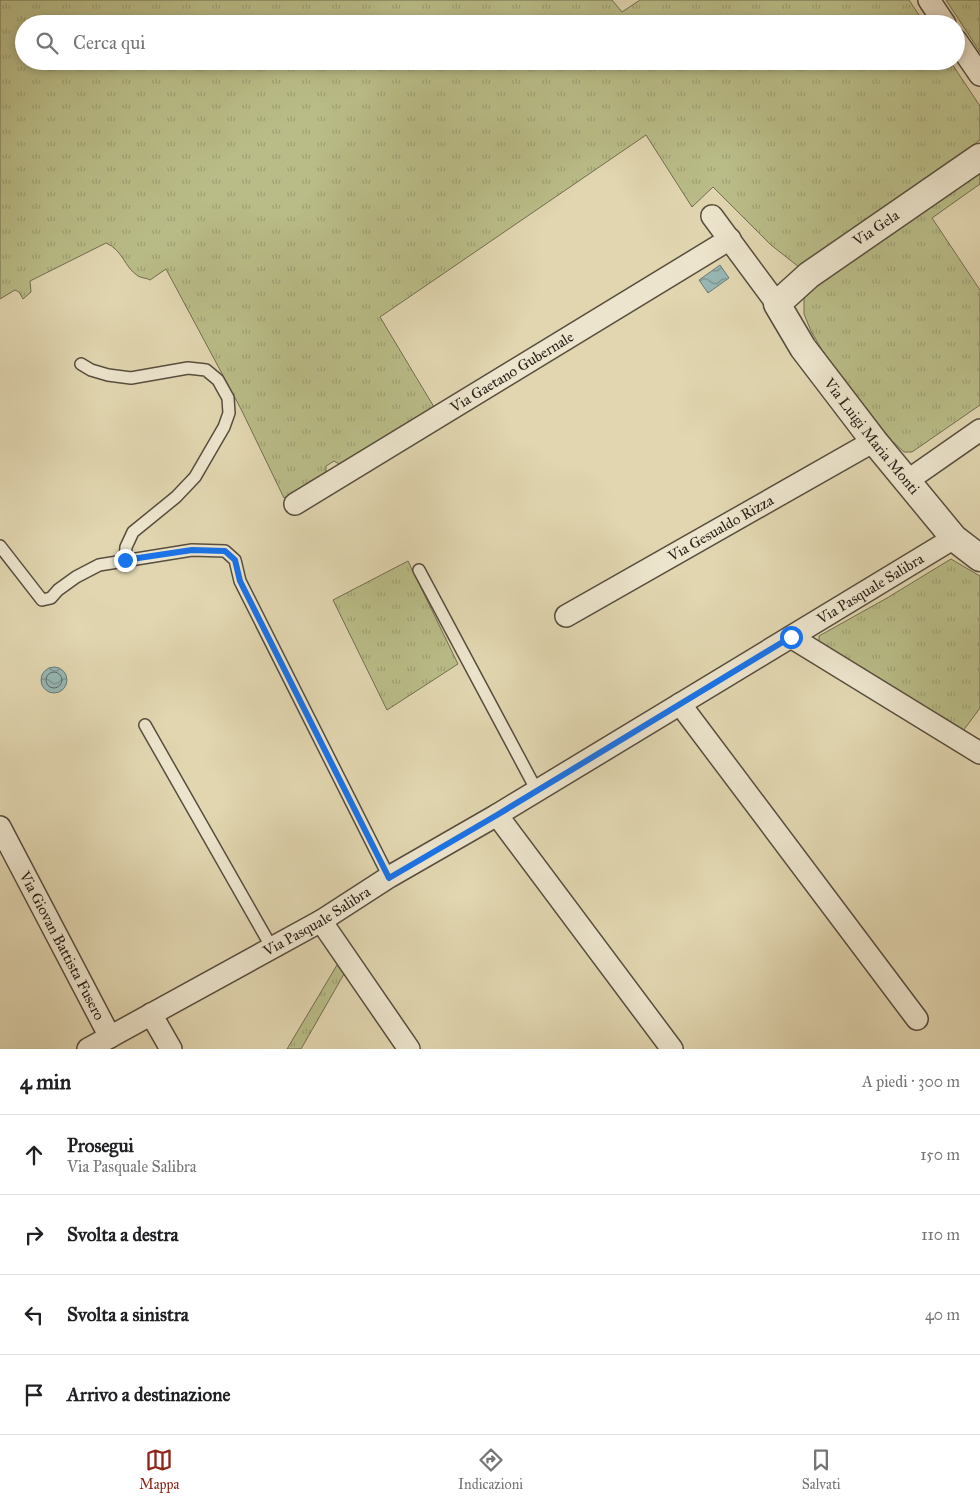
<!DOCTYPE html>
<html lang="it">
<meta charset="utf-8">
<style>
:root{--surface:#fff;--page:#f2f2f2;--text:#202124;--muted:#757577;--line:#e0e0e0;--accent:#8f2418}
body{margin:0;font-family:"IM FELL Great Primer",serif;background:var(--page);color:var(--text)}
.stop{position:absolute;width:15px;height:15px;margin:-11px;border:4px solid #1a73e8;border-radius:50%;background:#fff}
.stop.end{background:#1a73e8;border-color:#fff;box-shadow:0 1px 5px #0008}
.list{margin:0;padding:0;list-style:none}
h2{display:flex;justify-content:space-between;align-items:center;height:65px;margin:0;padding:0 20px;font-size:21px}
h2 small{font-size:16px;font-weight:400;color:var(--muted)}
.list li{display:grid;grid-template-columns:32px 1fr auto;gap:15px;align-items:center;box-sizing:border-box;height:80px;padding:0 20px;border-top:1px solid var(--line)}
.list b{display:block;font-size:19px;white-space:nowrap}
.list p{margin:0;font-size:16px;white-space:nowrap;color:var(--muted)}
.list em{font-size:16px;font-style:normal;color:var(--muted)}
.icon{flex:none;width:28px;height:28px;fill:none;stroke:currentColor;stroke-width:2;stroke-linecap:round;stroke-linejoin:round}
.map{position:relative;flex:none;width:980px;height:1049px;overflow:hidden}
.search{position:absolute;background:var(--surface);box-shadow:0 2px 8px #0003;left:15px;right:15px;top:15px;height:55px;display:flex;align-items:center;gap:12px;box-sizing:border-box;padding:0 18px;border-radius:28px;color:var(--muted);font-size:19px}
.sheet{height:385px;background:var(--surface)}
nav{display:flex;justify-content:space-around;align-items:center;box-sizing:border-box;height:70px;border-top:1px solid var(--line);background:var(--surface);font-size:14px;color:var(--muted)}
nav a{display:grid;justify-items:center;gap:2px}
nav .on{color:var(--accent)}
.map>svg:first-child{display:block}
.grass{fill:url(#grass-tufts);stroke:#726e50}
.water{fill:url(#water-waves);stroke:#6b7b76}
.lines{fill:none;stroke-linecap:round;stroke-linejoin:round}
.shore{stroke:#606c66;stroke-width:1}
.service-casing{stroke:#584e3e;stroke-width:14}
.minor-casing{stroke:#584e3e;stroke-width:24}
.tertiary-casing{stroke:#584e3e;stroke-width:29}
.service{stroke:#ece4cc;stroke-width:11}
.minor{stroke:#ece4cc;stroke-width:21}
.tertiary{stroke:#ece4cc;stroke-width:26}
.route{stroke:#1a73e8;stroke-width:6}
.labels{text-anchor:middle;stroke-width:5;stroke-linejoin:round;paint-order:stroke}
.street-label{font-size:15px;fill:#2a2018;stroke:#ece4cc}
</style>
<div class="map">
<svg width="980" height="1049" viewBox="0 0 980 1049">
<defs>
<pattern id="grass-tufts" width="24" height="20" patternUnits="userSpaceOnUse" patternTransform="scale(1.25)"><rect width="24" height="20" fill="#b9bc87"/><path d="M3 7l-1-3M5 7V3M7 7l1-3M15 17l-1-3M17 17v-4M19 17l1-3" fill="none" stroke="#9fa174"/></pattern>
<pattern id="water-waves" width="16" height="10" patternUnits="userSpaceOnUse" patternTransform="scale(1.25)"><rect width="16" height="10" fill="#97b7b4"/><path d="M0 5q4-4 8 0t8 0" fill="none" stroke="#7b9491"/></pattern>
</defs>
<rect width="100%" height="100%" fill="#e1d6b0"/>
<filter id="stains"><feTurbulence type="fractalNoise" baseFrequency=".004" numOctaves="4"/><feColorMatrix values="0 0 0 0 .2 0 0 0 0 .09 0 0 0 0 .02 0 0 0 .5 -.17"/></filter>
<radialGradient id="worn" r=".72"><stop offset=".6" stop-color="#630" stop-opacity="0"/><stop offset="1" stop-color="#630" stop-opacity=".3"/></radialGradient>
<g class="grass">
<path d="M0,0H612L622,12L640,0H909L925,24H24V61H950L980,106V140L799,267L771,245L713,187L692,207L646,135L380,317L434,407L339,464L334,461L326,466V472L284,498L242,411L166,269L150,280C147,278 141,278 138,276C124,267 123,250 106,243L30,281L31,292L23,299L19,292L15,290L0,299Z"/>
<polygon points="946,0 980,0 980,52"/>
<polygon points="980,168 980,184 932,218 980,290 980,405 912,452 904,452 891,440 822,350 811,331 804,314 804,297 812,284"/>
<polygon points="951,559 980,576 980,708 960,735 819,643 819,636 887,598"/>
<polygon points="408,561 458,664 387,710 333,600"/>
<polygon points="337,965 344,974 301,1049 287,1049"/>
</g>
<g class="water">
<polygon points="720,265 729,278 708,293 699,280"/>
<circle cx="54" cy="680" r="13"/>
</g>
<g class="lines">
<circle class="shore" cx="54" cy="680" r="8"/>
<g class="service-casing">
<g id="service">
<polyline points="81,364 91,370 108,375 131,378 188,368 206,370 218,380 228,398 229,413 224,427 195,477 176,497 133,532 126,547 125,560"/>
<polyline points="0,546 42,600 51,598 58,590 76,577 99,565 192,550 225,551 235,560 240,581 389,877"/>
<polyline points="419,570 537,791"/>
<polyline points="145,725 272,948"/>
</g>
</g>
<g class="minor-casing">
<g id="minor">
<polyline points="929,0 945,24"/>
<polyline points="956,40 980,75"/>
<polyline points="712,216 777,304"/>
<polyline points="907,481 980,430"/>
<path id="s1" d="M295,504L730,239"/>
<path id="s2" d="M566,616L874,441"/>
<polyline points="791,637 980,753"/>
<polyline points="680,704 917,1019"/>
<polyline points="497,815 672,1049"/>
<path id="s3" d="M0,827L110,1037"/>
<polyline points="321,921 409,1049"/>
<polyline points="151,1014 171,1049"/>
<path id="s4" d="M88,1049L321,921L389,877L497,815L954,538"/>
</g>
</g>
<g class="tertiary-casing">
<g id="tertiary">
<path id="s5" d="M980,157L809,275L777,304L803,348L874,441L954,538L980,558"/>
</g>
</g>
<use href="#service" class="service"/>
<use href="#minor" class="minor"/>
<use href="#tertiary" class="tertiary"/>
</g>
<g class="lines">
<polyline class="route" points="125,560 192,550 225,551 235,560 240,581 389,878 497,815 791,637"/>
</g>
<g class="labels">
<g class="street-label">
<text transform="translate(876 228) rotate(-34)" y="5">Via Gela</text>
<text dy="5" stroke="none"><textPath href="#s1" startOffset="254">Via Gaetano Gubernale</textPath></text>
<text dy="5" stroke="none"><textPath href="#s5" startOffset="414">Via Luigi Maria Monti</textPath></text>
<text dy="5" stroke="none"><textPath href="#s2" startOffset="178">Via Gesualdo Rizza</textPath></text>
<text dy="5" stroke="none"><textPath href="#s4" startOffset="908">Via Pasquale Salibra</textPath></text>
<text dy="5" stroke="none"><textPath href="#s4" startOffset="262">Via Pasquale Salibra</textPath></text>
<text dy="5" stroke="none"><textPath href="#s3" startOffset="134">Via Giovan Battista Fusero</textPath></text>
</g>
</g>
<rect width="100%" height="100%" filter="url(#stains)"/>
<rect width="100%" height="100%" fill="url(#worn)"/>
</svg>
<div class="stop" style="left:791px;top:637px"></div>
<div class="stop end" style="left:125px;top:560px"></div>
<div class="search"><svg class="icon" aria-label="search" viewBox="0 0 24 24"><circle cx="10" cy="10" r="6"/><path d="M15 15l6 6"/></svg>Cerca qui</div>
</div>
<section class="sheet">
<h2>4 min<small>A piedi · 300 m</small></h2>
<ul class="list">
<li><svg class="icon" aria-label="ahead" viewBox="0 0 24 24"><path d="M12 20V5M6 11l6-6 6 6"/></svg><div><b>Prosegui</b><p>Via Pasquale Salibra</p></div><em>150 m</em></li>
<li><svg class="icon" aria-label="right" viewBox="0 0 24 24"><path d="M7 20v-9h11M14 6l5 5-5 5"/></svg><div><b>Svolta a destra</b></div><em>110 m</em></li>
<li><svg class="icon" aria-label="left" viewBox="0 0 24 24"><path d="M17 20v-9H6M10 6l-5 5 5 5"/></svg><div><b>Svolta a sinistra</b></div><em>40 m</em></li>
<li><svg class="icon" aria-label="arrive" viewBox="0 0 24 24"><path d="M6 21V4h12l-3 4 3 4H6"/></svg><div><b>Arrivo a destinazione</b></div></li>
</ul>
</section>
<nav>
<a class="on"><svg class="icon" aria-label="map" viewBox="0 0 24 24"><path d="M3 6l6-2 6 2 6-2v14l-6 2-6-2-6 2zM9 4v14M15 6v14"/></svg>Mappa</a>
<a><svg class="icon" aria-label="directions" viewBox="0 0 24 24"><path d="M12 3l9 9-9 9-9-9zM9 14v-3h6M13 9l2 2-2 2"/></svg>Indicazioni</a>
<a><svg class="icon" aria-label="saved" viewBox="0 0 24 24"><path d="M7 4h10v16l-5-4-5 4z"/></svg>Salvati</a>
</nav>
